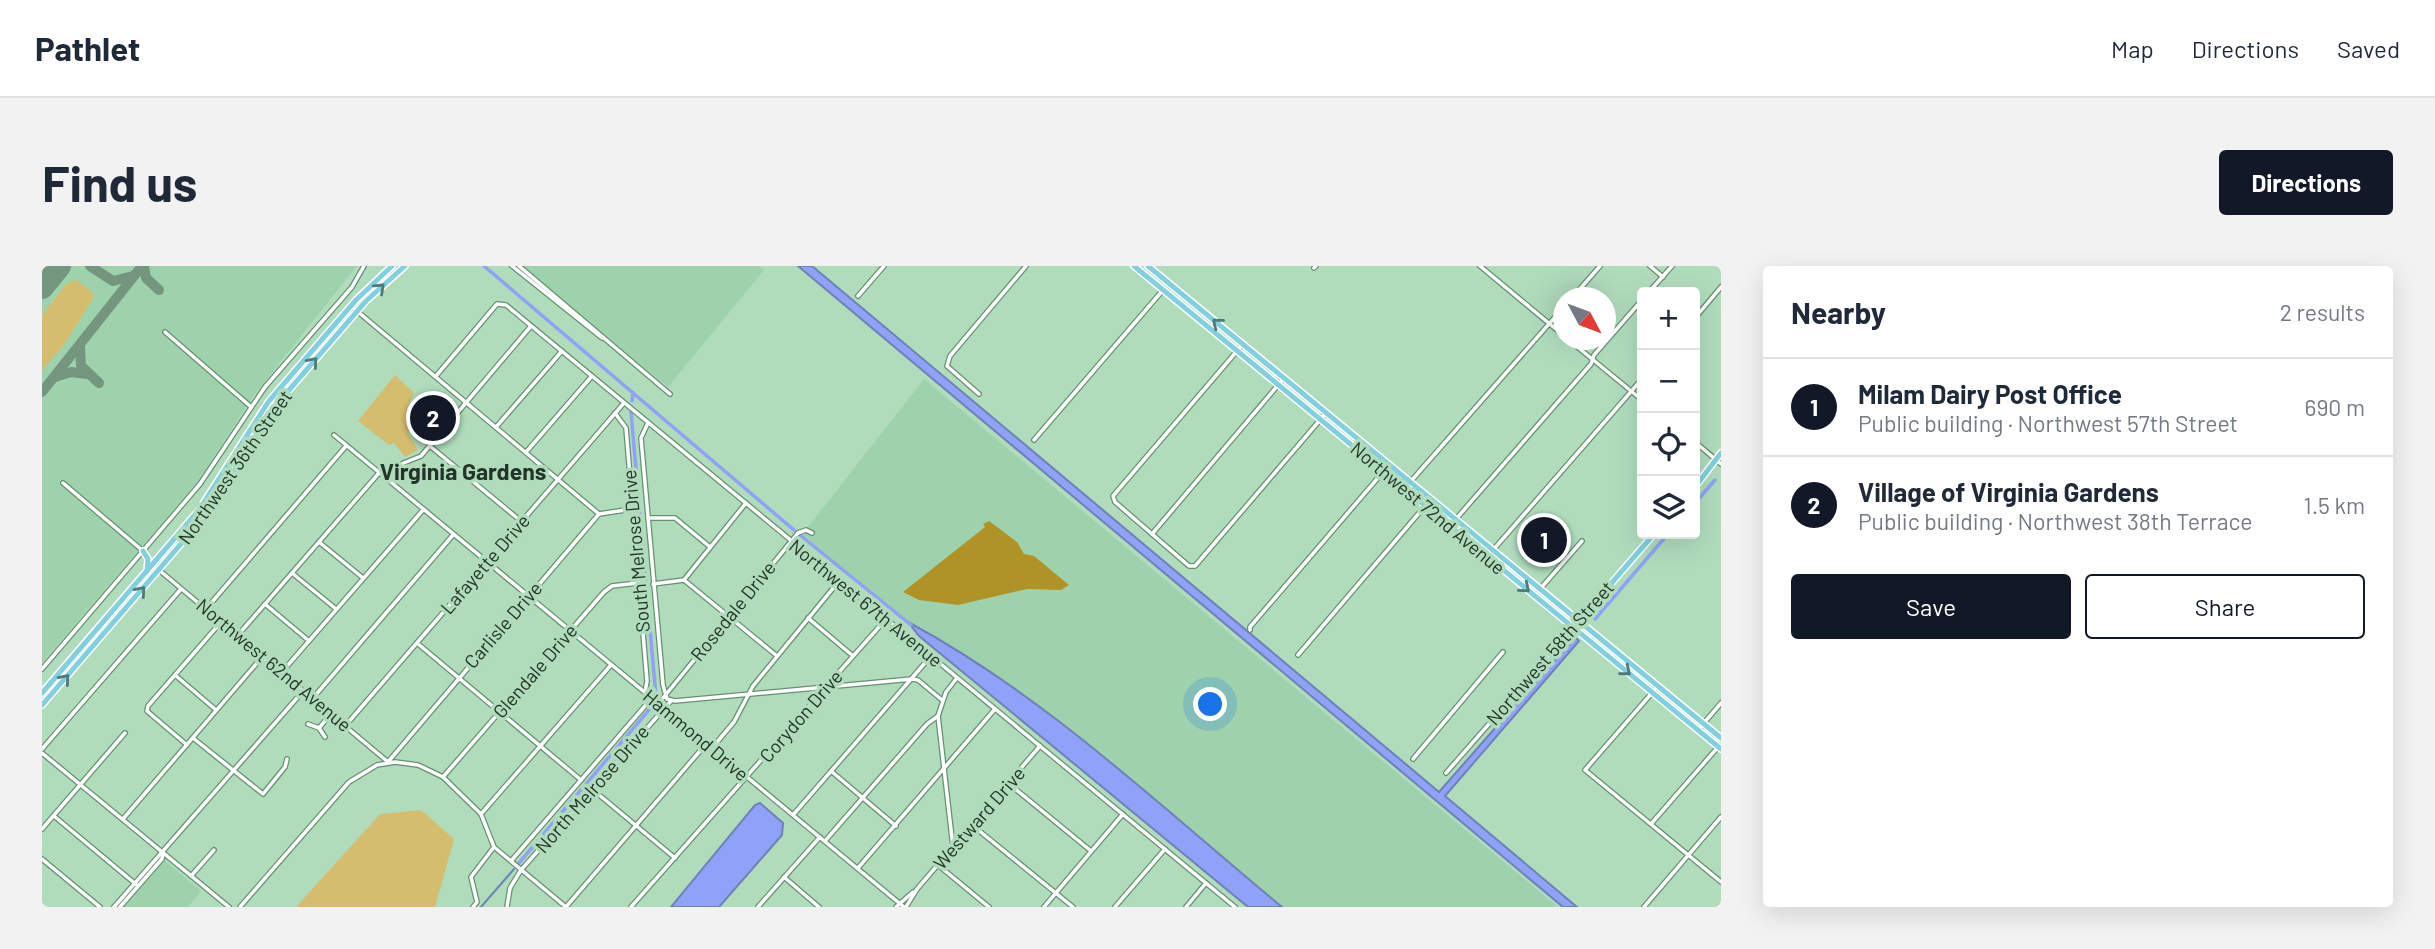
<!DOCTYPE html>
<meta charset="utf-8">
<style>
:root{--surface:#fff;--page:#f2f2f3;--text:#1f2937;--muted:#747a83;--line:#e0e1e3;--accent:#111827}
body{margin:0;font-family:Barlow,sans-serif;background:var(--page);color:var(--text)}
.controls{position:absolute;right:21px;top:21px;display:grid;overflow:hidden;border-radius:7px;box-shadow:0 7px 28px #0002}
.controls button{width:63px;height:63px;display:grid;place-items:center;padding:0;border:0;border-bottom:2px solid var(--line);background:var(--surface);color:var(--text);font:35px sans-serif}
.compass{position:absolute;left:1511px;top:21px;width:63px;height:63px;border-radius:50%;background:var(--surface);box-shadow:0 7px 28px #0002;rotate:131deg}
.you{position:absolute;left:1169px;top:439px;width:24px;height:24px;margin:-18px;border:5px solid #fff;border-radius:50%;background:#1a73e8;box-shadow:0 0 0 10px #1a73e833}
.badge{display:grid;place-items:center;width:46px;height:46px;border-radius:50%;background:var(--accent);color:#fff;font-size:23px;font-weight:700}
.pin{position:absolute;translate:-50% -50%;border:4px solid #fff;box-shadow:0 2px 7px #0006}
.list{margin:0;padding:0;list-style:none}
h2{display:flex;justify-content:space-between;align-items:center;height:91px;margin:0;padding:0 28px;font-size:30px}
h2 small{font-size:23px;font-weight:400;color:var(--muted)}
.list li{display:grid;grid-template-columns:46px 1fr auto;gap:21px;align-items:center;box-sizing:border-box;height:98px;padding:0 28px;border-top:2px solid var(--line)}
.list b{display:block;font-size:26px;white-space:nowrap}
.list p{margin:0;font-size:23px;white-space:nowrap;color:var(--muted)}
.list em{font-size:23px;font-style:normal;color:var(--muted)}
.actions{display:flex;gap:14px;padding:21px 28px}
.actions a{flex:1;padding:16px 0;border:2px solid var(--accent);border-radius:7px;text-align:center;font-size:24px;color:var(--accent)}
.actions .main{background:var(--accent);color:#fff}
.icon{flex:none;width:38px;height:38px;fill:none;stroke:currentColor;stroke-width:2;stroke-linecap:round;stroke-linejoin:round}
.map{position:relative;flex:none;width:1679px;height:641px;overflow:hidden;border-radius:7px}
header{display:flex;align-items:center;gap:42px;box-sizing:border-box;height:98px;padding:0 35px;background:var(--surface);border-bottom:2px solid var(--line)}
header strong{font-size:33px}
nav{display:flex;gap:38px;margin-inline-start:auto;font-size:24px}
.intro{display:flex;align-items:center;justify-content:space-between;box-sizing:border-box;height:168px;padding:0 42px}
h1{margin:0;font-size:49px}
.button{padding:18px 32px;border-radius:7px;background:var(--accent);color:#fff;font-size:24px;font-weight:700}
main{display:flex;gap:42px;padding:0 42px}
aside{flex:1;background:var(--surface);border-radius:7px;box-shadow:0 7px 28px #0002}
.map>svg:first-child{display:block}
.built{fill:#9ed2ad}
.green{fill:#d5bd70}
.forest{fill:#b09326}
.water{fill:#8fa2f7;stroke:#6f81b9;stroke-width:2}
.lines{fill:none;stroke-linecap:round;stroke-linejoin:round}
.stream{stroke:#6f81b9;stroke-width:2}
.canal{stroke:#8fa2f7;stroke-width:3.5}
.taxiway{stroke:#75967e;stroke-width:10}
.runway{stroke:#75967e;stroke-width:24}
.minor-casing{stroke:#669072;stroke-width:6}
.major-casing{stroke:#fff;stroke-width:8}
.minor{stroke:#fff;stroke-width:3.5}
.major{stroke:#83cfdd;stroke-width:5}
.oneway{stroke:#4e7a79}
.labels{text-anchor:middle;stroke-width:7;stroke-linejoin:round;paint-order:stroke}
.street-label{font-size:19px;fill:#233428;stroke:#b0dcbc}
.quarter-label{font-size:23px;font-weight:bold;fill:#233428;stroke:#b0dcbc}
</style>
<header>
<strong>Pathlet</strong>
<nav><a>Map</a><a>Directions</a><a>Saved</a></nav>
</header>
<div class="intro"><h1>Find us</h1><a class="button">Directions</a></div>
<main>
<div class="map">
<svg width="1679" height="641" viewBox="0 0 1679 641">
<rect width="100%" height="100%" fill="#b0dcbc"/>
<g class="built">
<polygon points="0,0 315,0 212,129 156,215 0,397"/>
<polygon points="479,0 717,0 722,4 626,121"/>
<polygon points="882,113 1516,641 1225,641 759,270"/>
<polygon points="123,595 159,625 146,641 82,641"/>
</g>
<g class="green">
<polygon points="34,14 49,25 52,31 22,79 0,104 0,49 25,17"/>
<polygon points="353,109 372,127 365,142 374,159 366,167 376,184 363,191 352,177 347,179 316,155"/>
<polygon points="379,544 412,573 393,641 254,641 338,548"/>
</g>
<polygon class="forest" points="947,255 975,276 982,288 992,290 1027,319 1019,324 985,323 916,339 877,334 861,326 943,261 941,258"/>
<g class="water">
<polygon points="756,0 770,0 1397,526 1533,371 1537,375 1403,530 1535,641 1521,641"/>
<path d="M866,356C1004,430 1120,542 1240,641H1206L877,370Z"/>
<polygon points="718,537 741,557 740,569 677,641 629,641 713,539"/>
</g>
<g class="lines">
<polyline class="stream" points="439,641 472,603"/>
<g class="canal">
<polyline points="442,0 752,264"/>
<polyline points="590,135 591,127"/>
<polyline points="589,146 614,431"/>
<polyline points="1653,237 1673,214"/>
<polyline points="759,270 869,359"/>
<polyline points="1553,353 1626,268"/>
<polyline points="477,597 612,438"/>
</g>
<g class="taxiway">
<polyline points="48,0 71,15 91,10"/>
<polyline points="102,0 104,12 117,24"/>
<polyline points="12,6 18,0"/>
<polyline points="38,81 39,100 57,117"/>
<polyline points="13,111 29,106 45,108"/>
<polyline points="0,126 100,0"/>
</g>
<polyline class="runway" points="0,21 17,0"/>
<g class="minor-casing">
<g id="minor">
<polyline points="470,0 560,72"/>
<polyline points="477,0 628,128"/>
<polyline points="1438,0 1521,69"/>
<polyline points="1608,0 1621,11"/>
<polyline points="1272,2 1274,0"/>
<polyline points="1607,26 1630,0"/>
<polyline points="816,30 842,0"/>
<polyline points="1530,32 1558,0"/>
<polyline points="309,40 557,248"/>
<polyline points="1653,52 1679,21"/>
<polyline points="123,66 208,140"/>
<polyline points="1527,74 1600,134"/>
<polyline points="1201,78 1071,230 1073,236 1147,300 1153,300 1284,147"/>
<polyline points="394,110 455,38 464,39 1193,641"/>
<polyline points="937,128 905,100 908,90 984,0"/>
<polyline points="573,147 584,162 605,415 603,426"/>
<polyline points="606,157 599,172 621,419 625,433 633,435 870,413 876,414 900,434"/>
<polyline points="455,160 520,85"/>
<polyline points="292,169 862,641"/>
<polyline points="992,174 1121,24"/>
<polyline points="1653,176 1679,198"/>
<polyline points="388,180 480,256"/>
<polyline points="485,185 550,110"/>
<polyline points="21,217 101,285"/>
<polyline points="1363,222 1521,42"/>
<polyline points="606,252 633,252 668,281"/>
<polyline points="1414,253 1549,98 1552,89 1600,34"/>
<polyline points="1110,268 1242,112"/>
<polyline points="277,276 321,312"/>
<polyline points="1445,291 1600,113"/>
<polyline points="117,304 346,496 557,248 590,243"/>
<polyline points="250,307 294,343"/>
<polyline points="642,314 704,237"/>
<polyline points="611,318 642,314 735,390"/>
<polyline points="1498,323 1540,275"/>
<polyline points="223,338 267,375"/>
<polyline points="164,343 304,180"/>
<polyline points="766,352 811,390"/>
<polyline points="1208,364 1208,361 1341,206"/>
<polyline points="196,369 337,207 379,190 489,60"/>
<polyline points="375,377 539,514"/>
<polyline points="1256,389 1383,240"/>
<polyline points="0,403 158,218 223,121 310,21 322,0"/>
<polyline points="240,406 381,244"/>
<polyline points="133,409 174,444"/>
<polyline points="1616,420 1543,504 1679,616"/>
<polyline points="271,432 411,269"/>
<polyline points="617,437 756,267 764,264 770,267"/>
<polyline points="266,458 277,462 283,471"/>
<polyline points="304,459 582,137"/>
<polyline points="277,462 289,448"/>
<polyline points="1656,464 1679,437"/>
<polyline points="151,472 221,528 243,501 245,493"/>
<polyline points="145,479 105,445 106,440 179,356"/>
<polyline points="670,482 692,456 711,420 797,315"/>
<polyline points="0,483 139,323"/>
<polyline points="0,487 187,641"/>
<polyline points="1371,493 1461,386"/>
<polyline points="789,505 854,560"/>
<polyline points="1404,507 1531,362"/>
<polyline points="401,511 562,326 570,320 596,317"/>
<polyline points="966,517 1049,585"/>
<polyline points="550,523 633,592"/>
<polyline points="439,548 569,399"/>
<polyline points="751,549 889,390"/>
<polyline points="12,550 96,620"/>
<polyline points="81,553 221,390"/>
<polyline points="1609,558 1676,481"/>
<polyline points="930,559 1031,641"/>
<polyline points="0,563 83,467"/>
<polyline points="783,575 885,458 896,450"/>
<polyline points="911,581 896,450 904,426 915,412"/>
<polyline points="0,593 58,641"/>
<polyline points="469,595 609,433"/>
<polyline points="896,599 947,641"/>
<polyline points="816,602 953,443"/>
<polyline points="149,610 172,584"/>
<polyline points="742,611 777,641"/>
<polyline points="72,641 262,424"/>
<polyline points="78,641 120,593 121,587"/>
<polyline points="198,641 307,516 335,499 353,496 376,499 401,511 439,548 452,581 524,641"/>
<polyline points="431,641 435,636 429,611 452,581"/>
<polyline points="465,641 468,622 479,604 629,435"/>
<polyline points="524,641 664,478"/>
<polyline points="589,641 844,353"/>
<polyline points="716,641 778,571"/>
<polyline points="854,641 871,626"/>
<polyline points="864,641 875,623 998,480"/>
<polyline points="1002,641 1081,548"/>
<polyline points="1073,641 1123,583"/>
<polyline points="1144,641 1164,617"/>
<polyline points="1602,641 1679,551"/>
</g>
</g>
<g class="major-casing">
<g id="major">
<polyline points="1092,0 1679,483"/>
<polyline points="1106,0 1679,472"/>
<polyline points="1653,221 1679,187"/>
<polyline points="101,285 106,293 105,305"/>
<polyline points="1535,357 1612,268"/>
<polyline points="0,427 157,244 227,135 314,34 350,0"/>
<polyline points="0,439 163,250 235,138 324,35 363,0"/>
</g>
</g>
<use href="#minor" class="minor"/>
<use href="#major" class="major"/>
</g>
<defs><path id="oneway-chevron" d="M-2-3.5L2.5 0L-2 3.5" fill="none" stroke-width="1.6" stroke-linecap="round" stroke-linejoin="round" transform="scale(1.75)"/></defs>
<g class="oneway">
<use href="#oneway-chevron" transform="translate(338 22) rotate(-43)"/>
<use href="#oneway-chevron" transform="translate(1175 57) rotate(-141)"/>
<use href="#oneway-chevron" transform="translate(271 96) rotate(-49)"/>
<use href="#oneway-chevron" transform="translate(1483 322) rotate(40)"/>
<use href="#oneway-chevron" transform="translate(99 325) rotate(-49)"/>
<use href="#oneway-chevron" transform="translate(1584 405) rotate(39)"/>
<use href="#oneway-chevron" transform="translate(23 413) rotate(-49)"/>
</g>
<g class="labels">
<g class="street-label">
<text transform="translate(193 201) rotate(-55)" y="7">Northwest 36th Street</text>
<text transform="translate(1386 242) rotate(40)" y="7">Northwest 72nd Avenue</text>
<text transform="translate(594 285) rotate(-95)" y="7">South Melrose Drive</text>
<text transform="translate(443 298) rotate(-49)" y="7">Lafayette Drive</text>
<text transform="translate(824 337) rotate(39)" y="7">Northwest 67th Avenue</text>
<text transform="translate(691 345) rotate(-51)" y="7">Rosedale Drive</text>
<text transform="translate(461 359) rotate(-49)" y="7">Carlisle Drive</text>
<text transform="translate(1508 387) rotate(-49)" y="7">Northwest 58th Street</text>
<text transform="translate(232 399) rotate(40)" y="7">Northwest 62nd Avenue</text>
<text transform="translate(493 405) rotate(-49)" y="7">Glendale Drive</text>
<text transform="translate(759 450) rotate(-49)" y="7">Corydon Drive</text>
<text transform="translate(654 469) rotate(40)" y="7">Hammond Drive</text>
<text transform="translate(550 523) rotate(-49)" y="7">North Melrose Drive</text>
<text transform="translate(937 552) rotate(-49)" y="7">Westward Drive</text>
</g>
<g class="quarter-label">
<text x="421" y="214">Virginia Gardens</text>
</g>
</g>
</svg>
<div class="controls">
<button>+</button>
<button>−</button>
<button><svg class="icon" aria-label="locate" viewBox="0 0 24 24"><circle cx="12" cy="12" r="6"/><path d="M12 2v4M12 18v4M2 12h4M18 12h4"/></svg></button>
<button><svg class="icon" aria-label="layers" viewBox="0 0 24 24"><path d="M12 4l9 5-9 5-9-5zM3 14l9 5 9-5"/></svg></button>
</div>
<svg class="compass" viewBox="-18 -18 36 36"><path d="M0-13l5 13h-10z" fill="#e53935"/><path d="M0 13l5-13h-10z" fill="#747a83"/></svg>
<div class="you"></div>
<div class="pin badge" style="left:1502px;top:274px">1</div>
<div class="pin badge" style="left:391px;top:152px">2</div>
</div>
<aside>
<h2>Nearby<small>2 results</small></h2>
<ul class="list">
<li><span class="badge">1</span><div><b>Milam Dairy Post Office</b><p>Public building · Northwest 57th Street</p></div><em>690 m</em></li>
<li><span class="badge">2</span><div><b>Village of Virginia Gardens</b><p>Public building · Northwest 38th Terrace</p></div><em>1.5 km</em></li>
</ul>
<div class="actions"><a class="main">Save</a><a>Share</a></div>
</aside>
</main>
